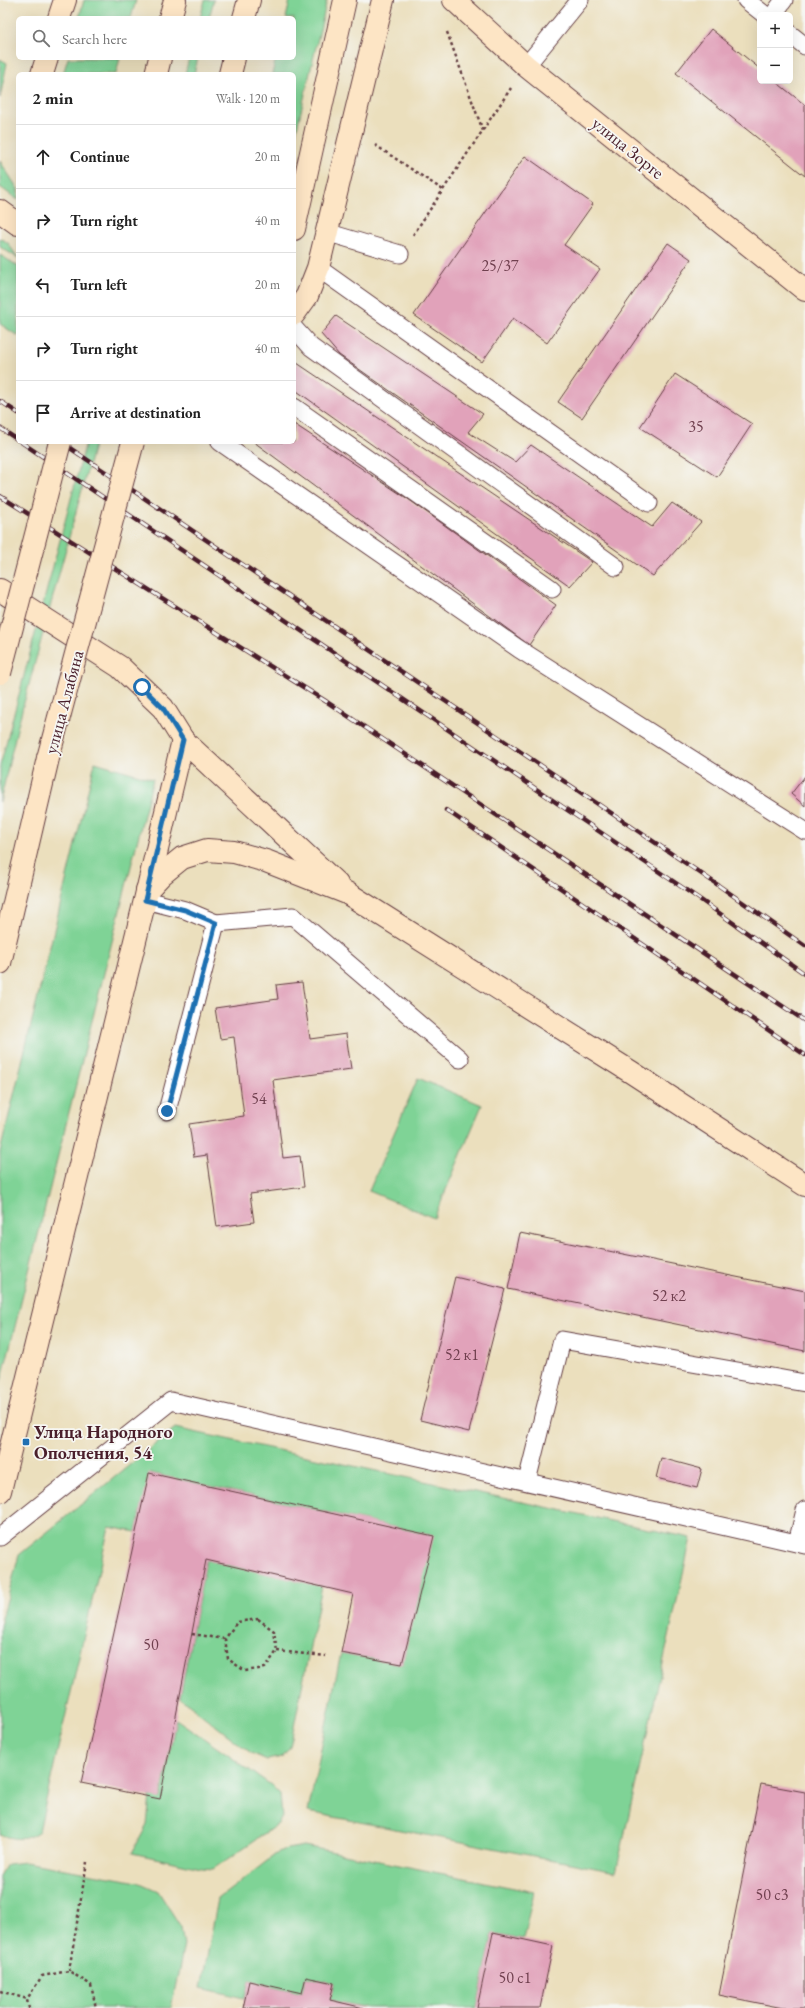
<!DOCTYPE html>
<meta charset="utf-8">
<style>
:root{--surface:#fff;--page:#f6f6f6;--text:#222;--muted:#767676;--line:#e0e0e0}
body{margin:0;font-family:"EB Garamond",serif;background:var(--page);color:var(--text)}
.controls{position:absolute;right:12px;top:12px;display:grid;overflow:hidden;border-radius:6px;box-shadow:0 4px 16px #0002}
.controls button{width:36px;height:36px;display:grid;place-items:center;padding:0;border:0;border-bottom:1px solid var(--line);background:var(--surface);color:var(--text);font:20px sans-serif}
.stop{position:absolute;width:12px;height:12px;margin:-9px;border:3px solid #1f6fb2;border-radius:50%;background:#fff}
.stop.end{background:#1f6fb2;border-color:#fff;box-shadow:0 1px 4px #0008}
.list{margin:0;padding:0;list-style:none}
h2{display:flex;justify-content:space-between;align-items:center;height:52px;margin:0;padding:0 16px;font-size:17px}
h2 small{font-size:13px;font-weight:400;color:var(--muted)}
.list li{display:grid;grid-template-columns:26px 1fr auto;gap:12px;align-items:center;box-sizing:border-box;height:64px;padding:0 16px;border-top:1px solid var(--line)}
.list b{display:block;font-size:15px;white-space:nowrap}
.list em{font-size:13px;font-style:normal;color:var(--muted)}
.icon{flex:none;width:22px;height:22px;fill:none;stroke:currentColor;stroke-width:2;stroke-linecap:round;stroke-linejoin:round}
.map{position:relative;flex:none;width:805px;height:2008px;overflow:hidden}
.search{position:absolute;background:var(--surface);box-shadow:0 4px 16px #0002;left:16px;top:16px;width:280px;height:44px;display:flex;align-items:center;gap:10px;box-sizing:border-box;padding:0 14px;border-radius:6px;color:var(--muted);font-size:15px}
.panel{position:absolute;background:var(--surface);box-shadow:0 4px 16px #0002;left:16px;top:72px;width:280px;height:372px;border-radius:6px}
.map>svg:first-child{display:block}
.green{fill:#7fd396;stroke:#647960}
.building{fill:#e1a2ba}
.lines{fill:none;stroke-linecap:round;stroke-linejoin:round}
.lane-casing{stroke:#623c41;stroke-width:19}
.secondary-casing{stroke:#623c41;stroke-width:24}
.path{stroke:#623c41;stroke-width:2.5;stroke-dasharray:3 3;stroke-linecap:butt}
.lane{stroke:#fff;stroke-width:17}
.secondary{stroke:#fde5c5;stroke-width:22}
.rail-casing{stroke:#4a1f2b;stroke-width:4.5}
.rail{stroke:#f6f6f2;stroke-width:3;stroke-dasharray:9;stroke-linecap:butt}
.secondary-bridge-casing{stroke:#623c41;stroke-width:24;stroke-linecap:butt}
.secondary-bridge{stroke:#fde5c5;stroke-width:22}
.route{stroke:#1f6fb2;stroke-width:5}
.poi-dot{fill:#1f6fb2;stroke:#f6f6f2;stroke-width:1.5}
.labels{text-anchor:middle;stroke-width:3.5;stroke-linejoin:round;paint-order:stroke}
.number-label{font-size:16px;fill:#70404f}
.street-label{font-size:18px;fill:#4a1f2b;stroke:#f6f6f2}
.poi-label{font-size:18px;font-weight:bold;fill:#4a1f2b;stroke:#f6f6f2;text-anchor:start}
</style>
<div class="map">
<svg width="805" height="2008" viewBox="0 0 805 2008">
<rect width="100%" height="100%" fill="#f6f6f2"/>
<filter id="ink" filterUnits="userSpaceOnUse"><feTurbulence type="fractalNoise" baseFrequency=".025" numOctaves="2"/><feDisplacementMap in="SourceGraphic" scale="8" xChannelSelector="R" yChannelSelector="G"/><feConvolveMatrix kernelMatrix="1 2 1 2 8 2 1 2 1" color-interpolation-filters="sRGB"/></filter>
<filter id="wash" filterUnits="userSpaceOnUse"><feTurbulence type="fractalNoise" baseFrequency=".012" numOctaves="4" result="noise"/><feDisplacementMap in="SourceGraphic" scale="16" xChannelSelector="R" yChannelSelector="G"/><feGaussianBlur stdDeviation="0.9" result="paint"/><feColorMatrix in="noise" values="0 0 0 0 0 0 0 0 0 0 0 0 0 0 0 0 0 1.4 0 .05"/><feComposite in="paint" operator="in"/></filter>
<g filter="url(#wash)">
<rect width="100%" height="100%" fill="#ebdfbd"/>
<g class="green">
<polygon points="84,0 136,0 131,18 79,18"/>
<polygon points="205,0 214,0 209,18 200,18"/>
<polygon points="290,0 327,0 294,141 294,74 272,74 276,58 294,58 294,18 286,18"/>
<polygon points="68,58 120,58 116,74 63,74"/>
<polygon points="189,58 198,58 194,74 185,74"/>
<polygon points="0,59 7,63 0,98"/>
<polygon points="0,161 18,189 18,200 0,187"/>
<polygon points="0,238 8,243 18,258 0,247"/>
<polygon points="0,255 18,266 18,336 0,324"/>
<polygon points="86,442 95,442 18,725 0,802 0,766"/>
<polygon points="95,762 153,779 0,1386 0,1152"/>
<polygon points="418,1078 482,1105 434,1218 369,1191"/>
<path d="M175,1428L691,1538L616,1872L308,1812L341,1653L402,1664L433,1536L150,1473L136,1532L109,1527L39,1831C24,1842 17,1839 0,1835V1626L19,1555Z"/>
<polygon points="206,1560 322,1586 290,1747 282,1757 267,1760 251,1753 180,1698"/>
<polygon points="176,1719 271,1785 280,1794 282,1817 278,1824 213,1869 201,1868 132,1853 147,1825 150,1796 161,1798"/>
<polygon points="304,1846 534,1892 523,1939 493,1933 477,2008 367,2008 330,2000 334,1983 306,1977 302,1993 249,1981 245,1998 201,1988 218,1899 276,1854 287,1849"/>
<polygon points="25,1862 138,1882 158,1891 181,1927 184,1945 171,2008 0,2008 0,1876 7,1864"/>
</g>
<g id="blocks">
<g class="building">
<polygon points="711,29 760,69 760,81 775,81 805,105 805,176 676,73"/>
<polygon points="525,156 593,204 564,245 600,269 547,343 513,318 482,362 414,315"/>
<polygon points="668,243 691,259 582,418 558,402"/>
<polygon points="336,316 483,414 468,432 515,462 531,445 652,527 672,503 701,522 653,576 339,355 321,334"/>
<polygon points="297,363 592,562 570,586 294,389 294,365"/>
<polygon points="675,374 752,424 717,477 640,427"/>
<polygon points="294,424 408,499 556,605 529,645 254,442 294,442"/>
<polygon points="805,776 805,806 791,794"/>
<polygon points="302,982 310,1039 346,1034 351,1069 273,1080 283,1158 300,1156 304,1187 250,1194 254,1222 217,1227 207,1155 194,1157 189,1124 244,1116 234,1037 220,1039 215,1008 278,999 276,985"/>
<polygon points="520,1233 805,1291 805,1351 508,1289"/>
<polygon points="455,1277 505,1289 469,1432 420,1420"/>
<polygon points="661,1458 702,1469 697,1488 656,1478"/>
<polygon points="149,1473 434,1536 402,1664 341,1653 353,1594 206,1560 160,1799 81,1783"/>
<polygon points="761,1784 805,1792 805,2008 783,2008 719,1995"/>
<polygon points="493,1933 553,1946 540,2008 477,2008"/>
<polygon points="306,1977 334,1983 330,2000 364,2008 243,2008 249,1981 302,1993"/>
</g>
</g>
</g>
<g filter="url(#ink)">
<use href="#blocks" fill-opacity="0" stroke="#623c41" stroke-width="1"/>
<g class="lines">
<g class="lane-casing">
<g id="lane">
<polyline points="746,0 765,15"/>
<polyline points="773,15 784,0"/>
<polyline points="790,34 805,46"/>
<polyline points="526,66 580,0"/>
<polyline points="326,232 400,254"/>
<polyline points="318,268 649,503"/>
<polyline points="294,328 311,347 616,567"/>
<polyline points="294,407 552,589"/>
<polyline points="220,442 519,649 805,831"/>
<polyline points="145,900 185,910 216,923 293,916 460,1059"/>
<polyline points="167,1111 216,923"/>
<polyline points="527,1481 562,1340 805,1383"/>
<polyline points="0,1537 171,1401 805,1545"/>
<polyline points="797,1543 805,1510"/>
</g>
</g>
<g class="secondary-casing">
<g id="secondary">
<polyline points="454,0 526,66 805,290"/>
<polyline points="59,18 65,0"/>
<polyline points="170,18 175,0"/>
<polyline points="244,18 249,0"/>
<polyline points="42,74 47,58"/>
<polyline points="156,74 160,58"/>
<polyline points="230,74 234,58"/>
<polyline points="0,211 18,224"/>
<polyline points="294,229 345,0"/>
<polyline points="294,314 307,296 318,268 383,0"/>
<polyline points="0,590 120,667 163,708 183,740 337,884"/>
<polyline points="147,890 161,875 182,858 207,850 234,852 266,861 347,893 631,1072 805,1185"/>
<polyline points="0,963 48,758"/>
<polyline points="0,1491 145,900 183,740"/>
</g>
</g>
<g class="path">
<polyline points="447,32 483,131"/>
<polyline points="375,145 443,190"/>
<polyline points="413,235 511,88"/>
<polygon points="258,1619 274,1631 277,1651 265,1668 245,1671 228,1659 225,1639 237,1622"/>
<polyline points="192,1634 225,1639"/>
<polyline points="277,1651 326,1656"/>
<polyline points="69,1971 87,1862"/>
<polyline points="0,1991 27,1999"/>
<polyline points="29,2008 27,1999 42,1976 69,1971 91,1985 96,2008"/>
</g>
<use href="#lane" class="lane"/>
<use href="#secondary" class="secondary"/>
<g class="rail-casing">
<g id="rail">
<polyline points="0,401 18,413"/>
<polyline points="0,428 18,440"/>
<polyline points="21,442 698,898 805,974"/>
<polyline points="61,442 718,885 805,946"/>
<polyline points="0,496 327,702 805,1021"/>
<polyline points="446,810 805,1055"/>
</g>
</g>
<use href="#rail" class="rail"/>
<g class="secondary-bridge-casing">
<g id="secondary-bridge">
<polyline points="0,673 60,442"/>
<polyline points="48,758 133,442"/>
</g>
</g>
<use href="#secondary-bridge" class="secondary-bridge"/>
</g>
</g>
<g class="lines" filter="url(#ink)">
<polyline class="route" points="142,687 163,708 183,740 145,900 185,910 216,923 167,1111"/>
</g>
<rect class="poi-dot" x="22" y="1438" width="8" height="8" rx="2"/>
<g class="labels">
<g class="number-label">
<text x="500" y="271">25/37</text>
<text x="696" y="432">35</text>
<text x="259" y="1104">54</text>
<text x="669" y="1301">52 к2</text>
<text x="462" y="1360">52 к1</text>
<text x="151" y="1650">50</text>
<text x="772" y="1900">50 с3</text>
<text x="515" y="1983">50 с1</text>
</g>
<g class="street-label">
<text transform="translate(628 148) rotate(39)" y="6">улица Зорге</text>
<text transform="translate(64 702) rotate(-75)" y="6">улица Алабяна</text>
</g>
<g class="poi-label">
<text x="34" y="1438">Улица Народного<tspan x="34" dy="21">Ополчения, 54</tspan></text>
</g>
</g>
</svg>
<div class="controls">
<button>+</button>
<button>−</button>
</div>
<div class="stop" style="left:142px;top:687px"></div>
<div class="stop end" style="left:167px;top:1111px"></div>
<div class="search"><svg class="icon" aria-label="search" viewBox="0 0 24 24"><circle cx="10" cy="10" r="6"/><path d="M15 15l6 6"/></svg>Search here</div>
<section class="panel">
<h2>2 min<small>Walk · 120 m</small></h2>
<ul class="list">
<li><svg class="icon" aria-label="ahead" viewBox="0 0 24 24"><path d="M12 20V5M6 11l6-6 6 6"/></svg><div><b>Continue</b></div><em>20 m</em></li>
<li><svg class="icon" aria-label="right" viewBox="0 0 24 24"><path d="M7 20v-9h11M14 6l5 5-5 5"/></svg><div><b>Turn right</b></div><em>40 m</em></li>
<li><svg class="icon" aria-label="left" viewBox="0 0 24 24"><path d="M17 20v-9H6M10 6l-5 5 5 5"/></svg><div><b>Turn left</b></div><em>20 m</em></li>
<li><svg class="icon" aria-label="right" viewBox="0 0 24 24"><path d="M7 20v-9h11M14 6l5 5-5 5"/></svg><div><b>Turn right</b></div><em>40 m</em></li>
<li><svg class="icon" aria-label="arrive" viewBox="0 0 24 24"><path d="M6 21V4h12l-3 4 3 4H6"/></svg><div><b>Arrive at destination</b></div></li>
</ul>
</section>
</div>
